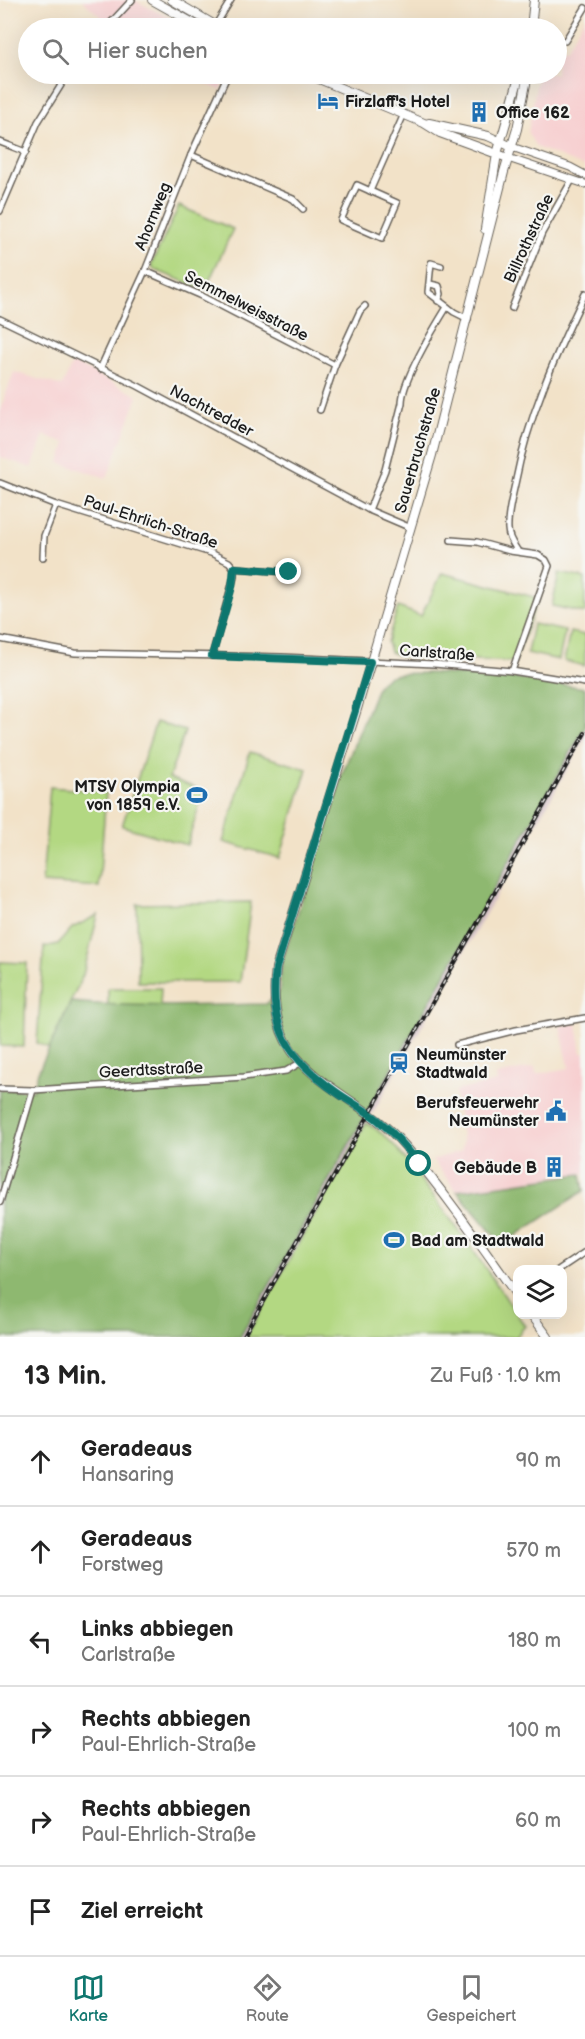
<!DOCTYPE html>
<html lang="de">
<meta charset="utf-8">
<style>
:root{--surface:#fff;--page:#f2f2f2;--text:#222;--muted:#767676;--line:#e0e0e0;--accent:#0f766e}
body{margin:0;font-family:"Balsamiq Sans",sans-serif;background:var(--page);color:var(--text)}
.controls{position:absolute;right:18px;bottom:18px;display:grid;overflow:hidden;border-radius:12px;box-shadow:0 6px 24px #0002}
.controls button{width:54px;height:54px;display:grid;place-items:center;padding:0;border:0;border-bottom:2px solid var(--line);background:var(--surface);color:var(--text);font:30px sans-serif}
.stop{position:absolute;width:18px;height:18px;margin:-14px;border:4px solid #0f766e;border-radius:50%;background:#fff}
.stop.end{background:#0f766e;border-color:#fff;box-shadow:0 2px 6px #0008}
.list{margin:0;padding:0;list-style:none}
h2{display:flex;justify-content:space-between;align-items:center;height:78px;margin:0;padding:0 24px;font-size:26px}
h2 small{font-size:20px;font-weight:400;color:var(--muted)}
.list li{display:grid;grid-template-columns:39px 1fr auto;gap:18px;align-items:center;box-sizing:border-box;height:90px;padding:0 24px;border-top:2px solid var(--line)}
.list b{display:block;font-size:22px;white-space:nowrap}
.list p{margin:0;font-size:20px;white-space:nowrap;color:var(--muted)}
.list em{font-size:20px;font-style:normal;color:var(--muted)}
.icon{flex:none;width:33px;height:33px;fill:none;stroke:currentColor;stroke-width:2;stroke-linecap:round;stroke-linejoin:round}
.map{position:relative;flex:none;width:585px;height:1337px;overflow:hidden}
.search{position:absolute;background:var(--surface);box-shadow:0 6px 24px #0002;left:18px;right:18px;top:18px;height:66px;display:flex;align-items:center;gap:15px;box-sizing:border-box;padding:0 21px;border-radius:33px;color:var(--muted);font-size:22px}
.sheet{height:618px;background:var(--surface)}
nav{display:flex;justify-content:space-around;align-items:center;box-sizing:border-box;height:84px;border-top:2px solid var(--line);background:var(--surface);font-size:16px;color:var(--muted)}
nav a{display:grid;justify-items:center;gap:3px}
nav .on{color:var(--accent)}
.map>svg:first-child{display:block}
.built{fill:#f7cfd0}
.industrial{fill:#d2bdc5}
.green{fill:#b3d882;stroke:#687a4f;stroke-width:1.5}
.forest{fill:#8eb870;stroke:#556a46;stroke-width:1.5}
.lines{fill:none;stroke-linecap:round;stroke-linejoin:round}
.minor-casing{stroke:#676158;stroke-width:8}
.tertiary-casing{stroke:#676158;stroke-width:9}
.primary-casing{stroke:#676158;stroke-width:10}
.minor{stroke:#fff;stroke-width:5}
.tertiary{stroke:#fff;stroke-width:7}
.primary{stroke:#fff;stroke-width:8}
.rail-casing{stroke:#1c1c1c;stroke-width:4}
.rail{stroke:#f6f6f2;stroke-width:1.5;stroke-dasharray:4.5;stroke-linecap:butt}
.route{stroke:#0f766e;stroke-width:8}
.labels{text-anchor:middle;stroke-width:4.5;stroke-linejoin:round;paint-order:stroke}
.poi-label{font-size:16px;font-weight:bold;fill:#1c1c1c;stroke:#f6f6f2;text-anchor:start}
.street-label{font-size:16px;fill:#1c1c1c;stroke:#f6f6f2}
</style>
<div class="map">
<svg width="585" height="1337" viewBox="0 0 585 1337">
<rect width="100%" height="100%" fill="#f6f6f2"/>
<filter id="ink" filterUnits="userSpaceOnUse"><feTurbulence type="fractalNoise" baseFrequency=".0167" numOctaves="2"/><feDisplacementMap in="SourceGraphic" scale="12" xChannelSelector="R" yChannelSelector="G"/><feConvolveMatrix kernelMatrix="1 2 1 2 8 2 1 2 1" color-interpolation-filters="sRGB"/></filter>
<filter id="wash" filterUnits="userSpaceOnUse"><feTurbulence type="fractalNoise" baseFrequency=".008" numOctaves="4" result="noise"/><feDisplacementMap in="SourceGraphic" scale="24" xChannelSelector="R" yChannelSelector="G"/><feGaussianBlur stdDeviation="1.35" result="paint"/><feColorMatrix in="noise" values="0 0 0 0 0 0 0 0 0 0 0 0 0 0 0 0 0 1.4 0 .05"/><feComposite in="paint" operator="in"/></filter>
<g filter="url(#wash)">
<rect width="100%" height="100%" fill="#f2e2c8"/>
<g class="built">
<polygon points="82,0 134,0 189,28 113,28"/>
<polygon points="585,17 585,167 536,147 528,133 538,74 556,74 557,48 566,50"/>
<polygon points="182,74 227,74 221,90"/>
<polygon points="73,362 138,396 107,478 60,463 66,443 44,435 32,468 0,457 0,410 14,372 62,386"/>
<polygon points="577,1023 582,1053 585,1053 585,1173 457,1191 432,1160 461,1151 463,1143 455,1091 497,1082 496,1075 535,1067 536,1074 569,1068 560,1026"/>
</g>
<polygon class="industrial" points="585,727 585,738 246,1337 240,1337"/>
<g class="green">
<polygon points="179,206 233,229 205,290 155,270 151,265"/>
<polygon points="442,573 538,598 515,662 400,656 390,652 387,642 398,607 421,616"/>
<polygon points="559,573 585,578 585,613 552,606"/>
<polygon points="533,624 565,631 559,660 527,653"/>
<polygon points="570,632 585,635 585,666 564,661"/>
<polygon points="156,722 185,731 169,778 204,791 187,845 122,826"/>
<polygon points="250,752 307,769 280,858 223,842"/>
<polygon points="50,787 106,792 99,887 42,883"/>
<polygon points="251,902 240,982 138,982 137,904"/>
<polygon points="98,915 83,975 49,1048 37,1043 44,947 58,944 72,928"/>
<polygon points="0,962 27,963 24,1047 0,1046"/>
<polygon points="108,988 161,988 160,1006 108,1005"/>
<path d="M366,1123C389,1134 405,1159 420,1179C458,1227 491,1276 525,1326L516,1337H246Z"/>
</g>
<g class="forest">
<path d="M426,673L510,677L585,688V727L240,1337H0V1089L33,1090L38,1072L71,1002C136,1008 201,1005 266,1004L279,992L282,963L340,777L345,767L378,685C390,670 408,674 426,673Z"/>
<polygon points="581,1174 584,1191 502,1245 457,1191"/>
</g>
</g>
<g filter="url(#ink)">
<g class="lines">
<g class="minor-casing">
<g id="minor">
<polyline points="215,26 231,0"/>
<polyline points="106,28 132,0"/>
<polyline points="556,41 565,41 585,8"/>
<polyline points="0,142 26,152"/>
<polyline points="191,155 293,199 303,209"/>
<polygon points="357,185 397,203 382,238 341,220"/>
<polyline points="370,191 404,114"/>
<polyline points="0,211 38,122 68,74"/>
<polyline points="441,266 431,263 428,292 454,312 468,319"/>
<polyline points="145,271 200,295 335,365"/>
<polyline points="430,284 439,286 441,294 438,301"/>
<polyline points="512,308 542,233 572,180"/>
<polyline points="0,319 138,386 369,510 411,528"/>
<polyline points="100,369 145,271 191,155 228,74"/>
<polyline points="320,410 335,365 360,311 365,306"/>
<polyline points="0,483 56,505 211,553 229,562 234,568 234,577 212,656"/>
<path d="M369,510L385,470L402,403C402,380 434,328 447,307"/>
<polyline points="451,540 477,542 510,551 538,555 546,560 549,566 512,671"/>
<path d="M517,550C513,544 508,537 508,529C507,515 512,498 515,484C528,417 555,356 585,294"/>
<polyline points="43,557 44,536 56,505"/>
<polyline points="234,568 289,572"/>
<polyline points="0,639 75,653 281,657 434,664 512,671 585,683"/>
<polyline points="457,1045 516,1030 585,1018"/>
<polyline points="0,1089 33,1090 244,1077 286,1071 300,1063"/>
<polyline points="0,1202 33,1090"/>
<polyline points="558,1270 585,1252"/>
</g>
</g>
<g class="tertiary-casing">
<g id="tertiary">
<polyline points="512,147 570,167 585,175"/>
<polyline points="508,158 585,184"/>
</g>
</g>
<g class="primary-casing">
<g id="primary">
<polyline points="152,0 202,28"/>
<polyline points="172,0 220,28"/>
<polyline points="531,28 534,0"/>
<polyline points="307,74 424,123 440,133 508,158"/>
<polyline points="429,123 488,136 512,147"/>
<polyline points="485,229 497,154 520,74"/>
<path d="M518,1297C482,1246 446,1194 406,1147C349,1081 262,1080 276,968L357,709L432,455L504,172L517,129L528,74"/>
<polyline points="531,1314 548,1337"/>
</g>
</g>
<use href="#minor" class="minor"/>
<use href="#tertiary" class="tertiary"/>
<use href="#primary" class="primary"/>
<g class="rail-casing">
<polyline id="rail" points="243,1337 585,733"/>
</g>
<use href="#rail" class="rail"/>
</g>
</g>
<g class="lines" filter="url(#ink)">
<path class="route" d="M289,572L234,568L232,587L212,656L370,662L276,968C268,1028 289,1059 336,1092C350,1102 366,1110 378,1120C394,1133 407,1148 419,1164"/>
</g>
<defs>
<g id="hotel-bare" transform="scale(1.62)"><path d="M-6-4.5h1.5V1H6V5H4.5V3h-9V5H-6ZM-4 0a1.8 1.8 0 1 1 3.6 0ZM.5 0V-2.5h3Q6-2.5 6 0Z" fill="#1f6fb2" stroke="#f6f6f2" stroke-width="2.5" paint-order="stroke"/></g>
<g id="building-bare" transform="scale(1.62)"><path d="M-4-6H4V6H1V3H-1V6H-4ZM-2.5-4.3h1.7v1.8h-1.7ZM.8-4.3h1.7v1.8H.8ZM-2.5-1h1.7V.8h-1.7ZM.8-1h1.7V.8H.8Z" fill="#1f6fb2" stroke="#f6f6f2" stroke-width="2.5" paint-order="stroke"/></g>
<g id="stadium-bare" transform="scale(1.62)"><path d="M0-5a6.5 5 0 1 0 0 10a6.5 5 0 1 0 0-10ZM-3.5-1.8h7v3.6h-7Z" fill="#1f6fb2" stroke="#f6f6f2" stroke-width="2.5" paint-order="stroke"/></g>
<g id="station-bare" transform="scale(1.62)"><path d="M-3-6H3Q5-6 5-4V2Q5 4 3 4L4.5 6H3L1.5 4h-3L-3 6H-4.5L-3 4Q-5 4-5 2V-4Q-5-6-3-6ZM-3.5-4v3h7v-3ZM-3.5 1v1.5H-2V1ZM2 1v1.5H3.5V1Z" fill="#1f6fb2" stroke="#f6f6f2" stroke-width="2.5" paint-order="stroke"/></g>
<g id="civic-bare" transform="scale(1.62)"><path d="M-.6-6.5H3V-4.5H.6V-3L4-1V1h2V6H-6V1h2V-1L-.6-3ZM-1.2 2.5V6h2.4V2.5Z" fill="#1f6fb2" stroke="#f6f6f2" stroke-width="2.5" paint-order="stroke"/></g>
</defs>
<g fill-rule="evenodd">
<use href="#hotel-bare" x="328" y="101"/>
<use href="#building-bare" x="479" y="112"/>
<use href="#stadium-bare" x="197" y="795"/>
<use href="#station-bare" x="399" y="1063"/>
<use href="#civic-bare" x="556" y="1111"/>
<use href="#building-bare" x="554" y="1167"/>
<use href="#stadium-bare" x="394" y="1240"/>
</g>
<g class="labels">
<g class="poi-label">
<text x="345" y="107">Firzlaff's Hotel</text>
<text x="496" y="118">Office 162</text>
<text x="180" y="792" text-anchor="end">MTSV Olympia<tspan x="180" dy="18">von 1859 e.V.</tspan></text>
<text x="416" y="1060">Neumünster<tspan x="416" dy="18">Stadtwald</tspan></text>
<text x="539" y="1108" text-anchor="end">Berufsfeuerwehr<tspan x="539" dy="18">Neumünster</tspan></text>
<text x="537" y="1173" text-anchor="end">Gebäude B</text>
<text x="411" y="1246">Bad am Stadtwald</text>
</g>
<g class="street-label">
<text transform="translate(152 216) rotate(-68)" y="6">Ahornweg</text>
<text transform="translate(528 238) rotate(-65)" y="6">Billrothstraße</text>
<text transform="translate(247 305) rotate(27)" y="6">Semmelweisstraße</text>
<text transform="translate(212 410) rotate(28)" y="6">Nachtredder</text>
<text transform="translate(417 450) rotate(-74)" y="6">Sauerbruchstraße</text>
<text transform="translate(151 521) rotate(18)" y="6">Paul-Ehrlich-Straße</text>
<text transform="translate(437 652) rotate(4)" y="6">Carlstraße</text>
<text transform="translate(151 1069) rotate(-3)" y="6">Geerdtsstraße</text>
</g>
</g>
</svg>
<div class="controls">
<button><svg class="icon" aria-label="layers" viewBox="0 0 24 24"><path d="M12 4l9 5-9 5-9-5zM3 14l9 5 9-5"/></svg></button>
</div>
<div class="stop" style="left:419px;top:1164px"></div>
<div class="stop end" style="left:289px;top:572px"></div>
<div class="search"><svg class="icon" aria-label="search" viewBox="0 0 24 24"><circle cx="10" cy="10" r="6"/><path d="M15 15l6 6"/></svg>Hier suchen</div>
</div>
<section class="sheet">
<h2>13 Min.<small>Zu Fuß · 1.0 km</small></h2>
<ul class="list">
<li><svg class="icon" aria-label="ahead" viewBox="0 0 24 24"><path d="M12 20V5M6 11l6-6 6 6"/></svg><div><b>Geradeaus</b><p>Hansaring</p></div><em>90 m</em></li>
<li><svg class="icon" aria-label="ahead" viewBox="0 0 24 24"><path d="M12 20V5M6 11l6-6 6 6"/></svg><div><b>Geradeaus</b><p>Forstweg</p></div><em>570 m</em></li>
<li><svg class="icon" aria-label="left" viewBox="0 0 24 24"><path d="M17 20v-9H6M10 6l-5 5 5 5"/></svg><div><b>Links abbiegen</b><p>Carlstraße</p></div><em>180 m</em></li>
<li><svg class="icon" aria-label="right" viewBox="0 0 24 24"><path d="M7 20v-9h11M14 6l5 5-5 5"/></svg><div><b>Rechts abbiegen</b><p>Paul-Ehrlich-Straße</p></div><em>100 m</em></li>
<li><svg class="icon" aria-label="right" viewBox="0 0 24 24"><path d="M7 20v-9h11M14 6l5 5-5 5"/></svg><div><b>Rechts abbiegen</b><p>Paul-Ehrlich-Straße</p></div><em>60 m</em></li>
<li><svg class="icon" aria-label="arrive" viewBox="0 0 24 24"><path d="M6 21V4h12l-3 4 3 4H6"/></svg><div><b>Ziel erreicht</b></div></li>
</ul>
</section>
<nav>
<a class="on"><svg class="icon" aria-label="map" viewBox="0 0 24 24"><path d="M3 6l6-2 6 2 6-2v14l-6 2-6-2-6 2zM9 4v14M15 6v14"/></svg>Karte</a>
<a><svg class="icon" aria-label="directions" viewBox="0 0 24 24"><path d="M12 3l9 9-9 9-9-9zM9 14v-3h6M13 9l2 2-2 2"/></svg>Route</a>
<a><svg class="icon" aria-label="saved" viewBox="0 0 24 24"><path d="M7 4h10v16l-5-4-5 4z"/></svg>Gespeichert</a>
</nav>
